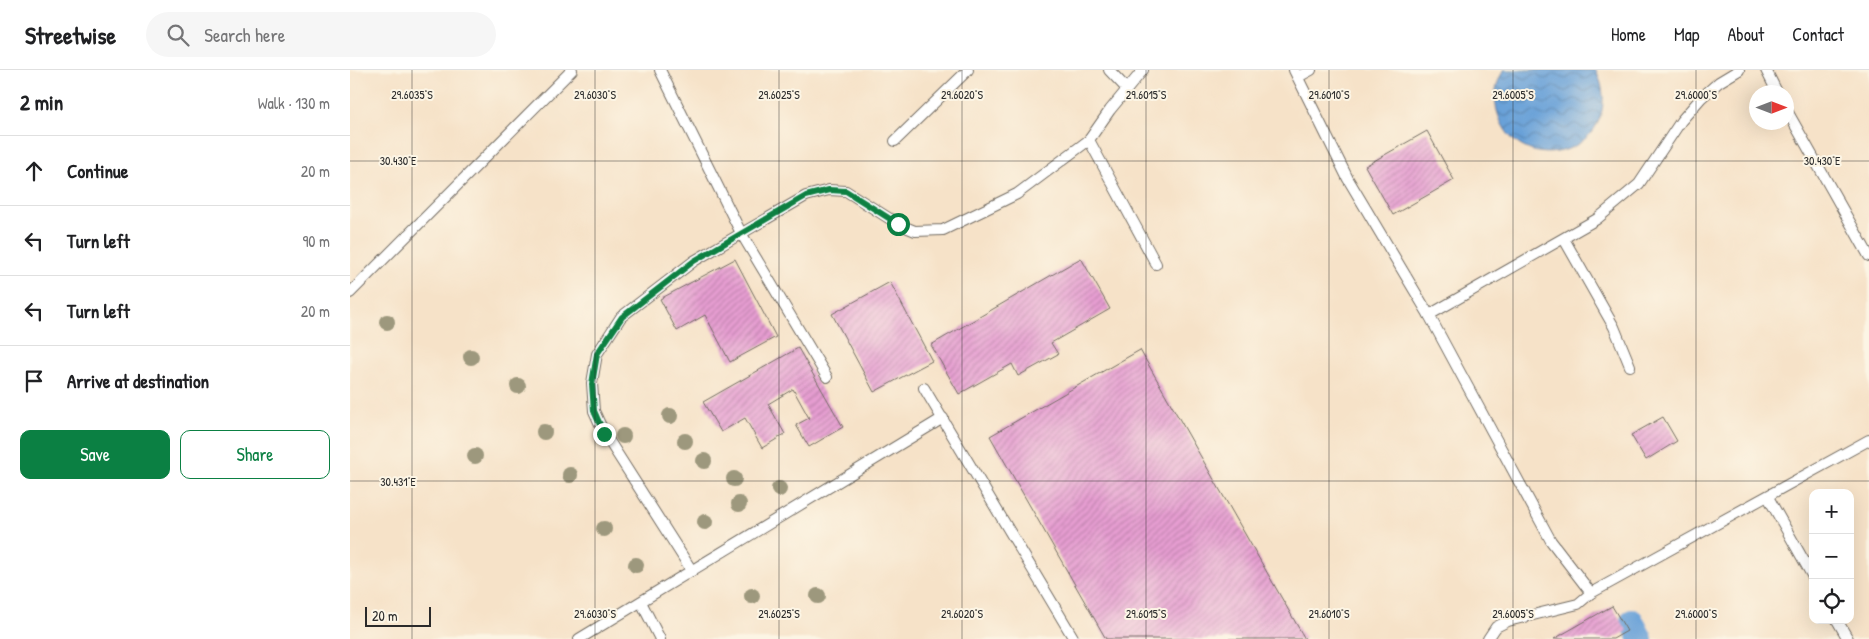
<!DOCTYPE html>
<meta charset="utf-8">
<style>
:root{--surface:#fff;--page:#f6f6f6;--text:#202124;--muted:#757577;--line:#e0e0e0;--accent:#0b8043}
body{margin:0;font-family:"Patrick Hand",sans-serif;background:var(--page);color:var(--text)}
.controls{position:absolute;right:15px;bottom:15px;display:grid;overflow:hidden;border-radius:10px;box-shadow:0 5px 20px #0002}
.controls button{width:45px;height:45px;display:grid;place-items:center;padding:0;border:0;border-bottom:1px solid var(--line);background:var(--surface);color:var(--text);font:25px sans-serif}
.compass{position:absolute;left:1399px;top:15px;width:45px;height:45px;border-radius:50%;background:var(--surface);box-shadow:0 5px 20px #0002;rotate:90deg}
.scale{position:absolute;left:15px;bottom:12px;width:66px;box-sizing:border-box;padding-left:5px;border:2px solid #2b2b2b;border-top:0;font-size:14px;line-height:18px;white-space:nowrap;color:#2b2b2b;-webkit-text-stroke:4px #fcf5e5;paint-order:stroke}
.stop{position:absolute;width:15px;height:15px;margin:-11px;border:4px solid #0b8043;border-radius:50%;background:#fff}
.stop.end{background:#0b8043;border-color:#fff;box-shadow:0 1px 5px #0008}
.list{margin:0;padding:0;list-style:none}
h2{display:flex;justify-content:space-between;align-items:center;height:65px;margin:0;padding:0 20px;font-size:21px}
h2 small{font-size:16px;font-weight:400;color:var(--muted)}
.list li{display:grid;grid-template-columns:32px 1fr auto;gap:15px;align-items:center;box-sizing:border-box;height:70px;padding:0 20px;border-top:1px solid var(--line)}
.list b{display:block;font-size:19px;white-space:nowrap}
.list em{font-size:16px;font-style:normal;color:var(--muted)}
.actions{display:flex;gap:10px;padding:15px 20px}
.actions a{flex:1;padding:11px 0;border:1px solid var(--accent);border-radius:10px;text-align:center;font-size:18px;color:var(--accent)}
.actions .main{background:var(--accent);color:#fff}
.icon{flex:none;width:28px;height:28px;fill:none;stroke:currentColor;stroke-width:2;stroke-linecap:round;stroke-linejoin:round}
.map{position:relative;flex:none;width:1519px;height:569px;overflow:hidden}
header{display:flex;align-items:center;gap:30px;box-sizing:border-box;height:70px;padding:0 25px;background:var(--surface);border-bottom:1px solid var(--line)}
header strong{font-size:24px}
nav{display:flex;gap:28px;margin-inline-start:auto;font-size:18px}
.search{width:350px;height:45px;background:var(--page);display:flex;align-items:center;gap:12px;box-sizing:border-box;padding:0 18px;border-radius:28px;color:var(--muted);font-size:19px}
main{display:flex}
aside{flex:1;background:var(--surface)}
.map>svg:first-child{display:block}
.water{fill:url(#water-waves);stroke:#4a6682}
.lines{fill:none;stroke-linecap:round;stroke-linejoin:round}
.canal{stroke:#69a1d8;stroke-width:24}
.building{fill:url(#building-hatch)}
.service-casing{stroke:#726b62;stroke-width:12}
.service{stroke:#fff;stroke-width:10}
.tree{fill:#9d987d}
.route{stroke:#0b8043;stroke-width:6}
.ticks{fill:none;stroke:#2b2b2b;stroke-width:1;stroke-opacity:0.45}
.ticks-label{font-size:12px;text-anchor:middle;fill:#2b2b2b;stroke:#fcf5e5;stroke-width:4;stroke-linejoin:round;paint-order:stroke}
</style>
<header>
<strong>Streetwise</strong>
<div class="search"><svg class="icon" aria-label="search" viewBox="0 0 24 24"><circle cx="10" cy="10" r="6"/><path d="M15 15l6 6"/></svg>Search here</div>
<nav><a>Home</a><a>Map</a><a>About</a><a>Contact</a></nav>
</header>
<main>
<aside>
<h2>2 min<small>Walk · 130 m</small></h2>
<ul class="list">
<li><svg class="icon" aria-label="ahead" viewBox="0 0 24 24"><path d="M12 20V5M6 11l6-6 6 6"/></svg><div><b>Continue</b></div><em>20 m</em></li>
<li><svg class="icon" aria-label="left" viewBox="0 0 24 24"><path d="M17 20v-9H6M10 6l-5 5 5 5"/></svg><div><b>Turn left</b></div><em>90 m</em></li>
<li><svg class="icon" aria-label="left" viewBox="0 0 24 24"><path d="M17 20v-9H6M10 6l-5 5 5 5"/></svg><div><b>Turn left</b></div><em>20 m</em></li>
<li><svg class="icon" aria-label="arrive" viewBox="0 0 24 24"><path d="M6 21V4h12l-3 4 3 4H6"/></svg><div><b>Arrive at destination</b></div></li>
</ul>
<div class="actions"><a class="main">Save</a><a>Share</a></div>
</aside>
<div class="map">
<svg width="1519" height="569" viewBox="0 0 1519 569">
<defs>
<pattern id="water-waves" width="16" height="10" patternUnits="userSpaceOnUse" patternTransform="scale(1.25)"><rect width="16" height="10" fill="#69a1d8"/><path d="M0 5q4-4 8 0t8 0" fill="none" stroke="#5783af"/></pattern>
<pattern id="building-hatch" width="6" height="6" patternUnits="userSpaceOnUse" patternTransform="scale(1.25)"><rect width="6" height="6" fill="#e69dd1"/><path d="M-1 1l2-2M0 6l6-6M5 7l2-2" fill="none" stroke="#bb80aa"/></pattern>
</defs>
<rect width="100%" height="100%" fill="#fcf5e5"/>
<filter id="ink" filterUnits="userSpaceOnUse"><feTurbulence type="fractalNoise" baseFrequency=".02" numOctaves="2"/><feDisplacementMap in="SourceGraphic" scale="10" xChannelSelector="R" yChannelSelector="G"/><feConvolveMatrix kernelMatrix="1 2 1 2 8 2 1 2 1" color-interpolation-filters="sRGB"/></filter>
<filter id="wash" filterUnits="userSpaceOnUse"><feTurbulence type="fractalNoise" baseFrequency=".0096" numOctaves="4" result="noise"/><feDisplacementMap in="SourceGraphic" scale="20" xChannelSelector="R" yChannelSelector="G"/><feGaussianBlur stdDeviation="1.12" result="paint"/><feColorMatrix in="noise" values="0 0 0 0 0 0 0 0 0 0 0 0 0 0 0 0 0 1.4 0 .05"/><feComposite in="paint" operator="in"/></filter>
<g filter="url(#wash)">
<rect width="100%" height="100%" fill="#f6e2c8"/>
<path class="water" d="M1154,0H1246C1282,77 1171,118 1148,44C1143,30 1145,13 1154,0Z"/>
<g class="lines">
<polyline class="canal" points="1282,551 1291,569"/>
</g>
<g id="blocks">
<g class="building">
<polygon points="1077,61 1104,110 1043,145 1015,96"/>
<polygon points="731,188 760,239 701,273 708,284 668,306 662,294 609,324 581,275"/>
<polygon points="385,189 426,267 380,292 355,245 327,261 310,229"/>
<polygon points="540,212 582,291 524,322 482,244"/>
<polygon points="448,278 493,357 459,377 446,355 459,348 443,319 418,334 435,364 412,378 395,348 371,362 353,332"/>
<polygon points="790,280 955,569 756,569 640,366"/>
<polygon points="1313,347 1327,371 1296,390 1281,365"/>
<polygon points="1262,536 1277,561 1263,569 1204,569"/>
</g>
</g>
</g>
<g filter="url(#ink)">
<use href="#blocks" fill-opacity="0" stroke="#726b62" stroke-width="1"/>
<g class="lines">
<g class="service-casing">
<g id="service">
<polyline points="310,0 391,163 477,307"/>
<polyline points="759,0 777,19"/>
<polyline points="944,0 998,109 1079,245 1201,471 1241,523"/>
<polyline points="1416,0 1427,22"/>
<polyline points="948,7 961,0"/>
<polyline points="1436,39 1519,186"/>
<polyline points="739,70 806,194"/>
<polyline points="545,71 618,0"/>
<polyline points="1214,169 1264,257 1280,296"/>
<polyline points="0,223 222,0"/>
<polyline points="1079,245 1247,149 1289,114 1331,51 1351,28 1369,12 1389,0"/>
<polyline points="574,318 724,569"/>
<polyline points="1418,427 1463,507"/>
<polyline points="342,501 254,363 244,341 242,313 247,284 271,247 344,191 456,126 479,120 496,121 548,154 565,161 593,160 667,124 739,70 760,40 793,0"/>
<polyline points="291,532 310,569"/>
<polyline points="1487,550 1498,569"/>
<polyline points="229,569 593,348"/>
<polyline points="1138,569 1146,557 1158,551 1228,534 1241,523 1519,370"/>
</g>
</g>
<use href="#service" class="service"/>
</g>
<g class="tree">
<circle cx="37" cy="252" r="8"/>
<circle cx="121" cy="287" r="8"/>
<circle cx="168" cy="316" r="8"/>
<circle cx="320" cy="346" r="8"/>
<circle cx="194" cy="362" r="8"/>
<circle cx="273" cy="366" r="8"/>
<circle cx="335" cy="371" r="8"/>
<circle cx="125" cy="386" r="8"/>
<circle cx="354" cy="391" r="8"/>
<circle cx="220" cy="405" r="8"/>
<circle cx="384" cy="409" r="8"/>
<circle cx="429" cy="419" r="8"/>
<circle cx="389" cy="434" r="8"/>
<circle cx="355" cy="452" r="8"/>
<circle cx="254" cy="459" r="8"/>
<circle cx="286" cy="495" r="8"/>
<circle cx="402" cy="526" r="8"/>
<circle cx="468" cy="526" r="8"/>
</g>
</g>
<g class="lines" filter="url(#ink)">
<polyline class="route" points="254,364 244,341 242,314 247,284 272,247 344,191 456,126 479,120 496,121 548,154"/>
</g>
<path class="ticks" d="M62,0V569M245,0V569M429,0V569M612,0V569M796,0V569M979,0V569M1163,0V569M1346,0V569M0,91H1519M0,411H1519"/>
<g class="ticks-label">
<text x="62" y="29">29.6035°S</text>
<text x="245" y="29">29.6030°S</text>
<text x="429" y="29">29.6025°S</text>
<text x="612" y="29">29.6020°S</text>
<text x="796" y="29">29.6015°S</text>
<text x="979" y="29">29.6010°S</text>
<text x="1163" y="29">29.6005°S</text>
<text x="1346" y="29">29.6000°S</text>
<text x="1472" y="95">30.430°E</text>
<text x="48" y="95">30.430°E</text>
<text x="48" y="416">30.431°E</text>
<text x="245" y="548">29.6030°S</text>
<text x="429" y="548">29.6025°S</text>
<text x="612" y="548">29.6020°S</text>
<text x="796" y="548">29.6015°S</text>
<text x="979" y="548">29.6010°S</text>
<text x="1163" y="548">29.6005°S</text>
<text x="1346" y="548">29.6000°S</text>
</g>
</svg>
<div class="controls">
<button>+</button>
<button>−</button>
<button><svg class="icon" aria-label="locate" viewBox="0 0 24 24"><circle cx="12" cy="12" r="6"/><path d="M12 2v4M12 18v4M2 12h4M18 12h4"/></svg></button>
</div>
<svg class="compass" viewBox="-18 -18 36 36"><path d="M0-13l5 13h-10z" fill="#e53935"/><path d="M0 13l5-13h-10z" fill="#757577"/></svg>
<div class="scale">20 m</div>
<div class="stop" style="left:548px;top:154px"></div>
<div class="stop end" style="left:254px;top:364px"></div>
</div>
</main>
